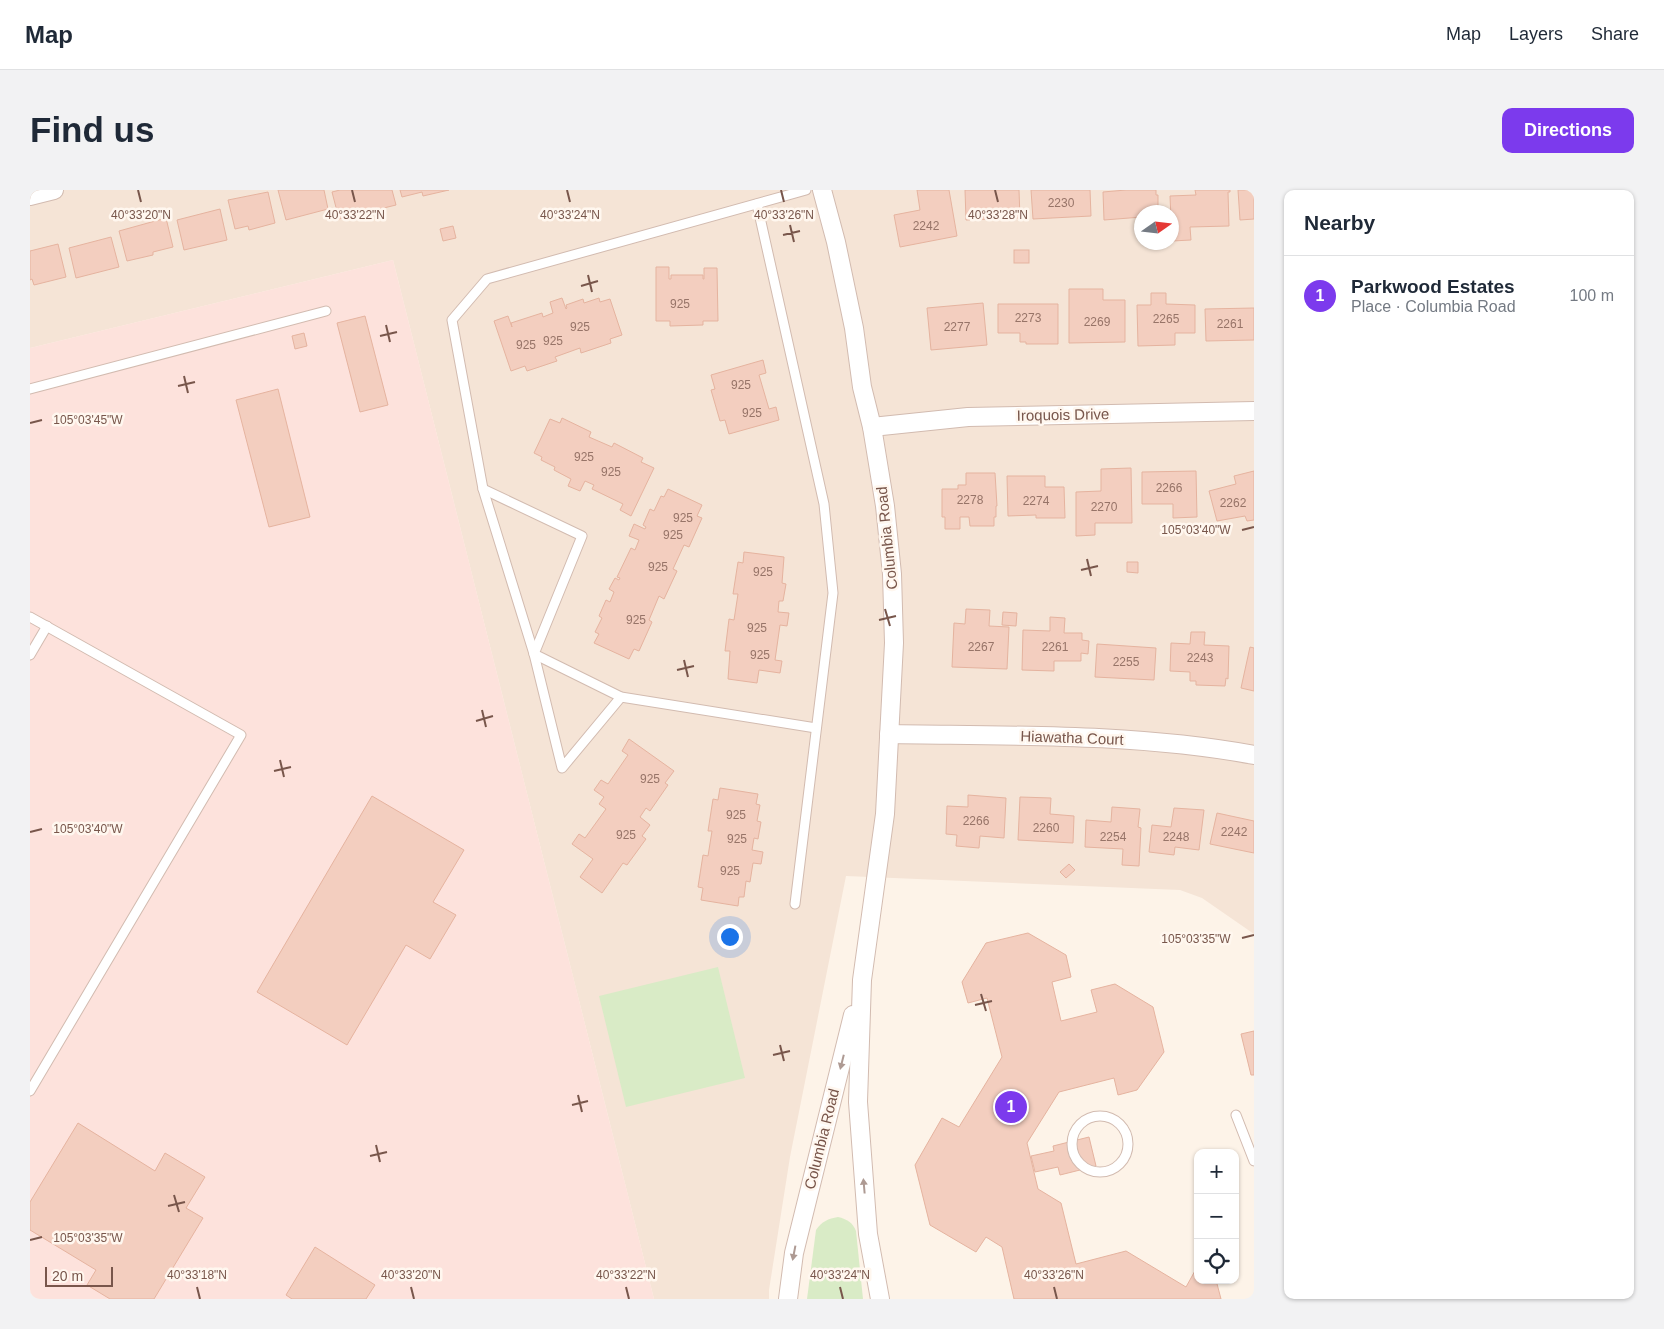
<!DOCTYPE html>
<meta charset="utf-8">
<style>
:root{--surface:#fff;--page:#f2f2f3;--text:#1f2937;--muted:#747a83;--line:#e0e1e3;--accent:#7c3aed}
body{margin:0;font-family:Helvetica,sans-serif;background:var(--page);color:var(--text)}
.controls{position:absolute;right:15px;bottom:15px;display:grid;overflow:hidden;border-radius:10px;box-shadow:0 1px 4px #0004}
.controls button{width:45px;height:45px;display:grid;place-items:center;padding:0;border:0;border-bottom:1px solid var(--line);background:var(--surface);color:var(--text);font:25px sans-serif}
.compass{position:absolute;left:1104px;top:15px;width:45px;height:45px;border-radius:50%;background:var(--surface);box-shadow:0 1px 4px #0004;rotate:76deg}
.scale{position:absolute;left:15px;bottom:12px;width:68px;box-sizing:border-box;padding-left:5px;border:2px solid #78564b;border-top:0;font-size:14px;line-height:18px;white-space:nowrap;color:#78564b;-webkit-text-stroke:4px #fff7ef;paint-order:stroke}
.you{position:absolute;left:699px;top:746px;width:18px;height:18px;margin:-12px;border:4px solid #fff;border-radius:50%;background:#1a73e8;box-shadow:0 0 0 8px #1a73e833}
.badge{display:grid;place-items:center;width:32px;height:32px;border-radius:50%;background:var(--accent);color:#fff;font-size:16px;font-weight:700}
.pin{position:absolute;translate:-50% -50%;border:2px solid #fff;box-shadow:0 1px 5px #0006}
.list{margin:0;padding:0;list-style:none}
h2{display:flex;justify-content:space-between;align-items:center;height:65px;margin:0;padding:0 20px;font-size:21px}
h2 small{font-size:16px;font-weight:400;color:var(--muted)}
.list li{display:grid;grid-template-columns:32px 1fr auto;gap:15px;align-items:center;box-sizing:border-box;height:80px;padding:0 20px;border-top:1px solid var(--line)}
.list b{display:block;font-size:19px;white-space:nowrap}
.list p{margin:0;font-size:16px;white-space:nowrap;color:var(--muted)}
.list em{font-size:16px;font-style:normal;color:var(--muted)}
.icon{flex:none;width:28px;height:28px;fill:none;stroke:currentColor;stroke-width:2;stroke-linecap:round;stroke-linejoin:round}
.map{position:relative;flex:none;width:1224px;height:1109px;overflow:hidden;border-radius:10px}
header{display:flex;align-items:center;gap:30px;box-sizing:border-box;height:70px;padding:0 25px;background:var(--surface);border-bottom:1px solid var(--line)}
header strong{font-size:24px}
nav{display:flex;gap:28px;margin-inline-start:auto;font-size:18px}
.intro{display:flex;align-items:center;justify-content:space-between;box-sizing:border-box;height:120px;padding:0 30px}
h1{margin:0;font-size:35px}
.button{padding:12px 22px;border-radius:10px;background:var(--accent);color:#fff;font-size:18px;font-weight:700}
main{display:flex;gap:30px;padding:0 30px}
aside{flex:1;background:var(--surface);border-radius:10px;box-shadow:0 1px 4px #0004}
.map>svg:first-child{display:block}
.residential{fill:#f5e4d6;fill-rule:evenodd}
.commercial{fill:#fde2dc}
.green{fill:#d9ebc6}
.building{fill:#f3cebf;stroke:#e5b39f}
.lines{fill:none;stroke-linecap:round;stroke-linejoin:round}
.service-casing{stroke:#d2bbb0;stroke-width:11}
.minor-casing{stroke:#d2bbb0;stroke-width:20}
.service{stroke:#fff;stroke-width:9}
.minor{stroke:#fff;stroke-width:18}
.oneway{fill:#ae9a93}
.ticks{fill:none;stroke:#78564b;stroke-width:2}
.labels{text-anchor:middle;stroke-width:5;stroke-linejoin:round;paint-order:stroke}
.number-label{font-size:12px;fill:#977468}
.street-label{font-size:15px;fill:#78564b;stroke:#fff7ef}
.ticks-label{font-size:12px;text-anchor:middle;fill:#78564b;stroke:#fff7ef;stroke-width:5;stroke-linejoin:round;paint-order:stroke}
</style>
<header>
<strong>Map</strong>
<nav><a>Map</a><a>Layers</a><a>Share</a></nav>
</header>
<div class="intro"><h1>Find us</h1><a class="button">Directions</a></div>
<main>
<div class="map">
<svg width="1224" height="1109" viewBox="0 0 1224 1109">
<rect width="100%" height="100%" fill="#fdf3e8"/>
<path class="residential" d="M0,0H1224V744L1172,708L1150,700L816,686L760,967L739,1100V1109H624L363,70L0,158ZM1112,22H1142V52H1112Z"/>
<polygon class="commercial" points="363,70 624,1109 0,1109 0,158"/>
<g class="green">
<polygon points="688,777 715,888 596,917 569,806"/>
<path d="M808,1027C817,1029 823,1033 826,1041L833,1109H777L786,1040C792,1031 798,1029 808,1027Z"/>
</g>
<g class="building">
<polygon points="248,0 294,0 298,19 256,30"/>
<polygon points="310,0 362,0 366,15 309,29 302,2"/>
<polygon points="370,0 419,0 393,6 392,2 372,7"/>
<polygon points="887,0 919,0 927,46 870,57 864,25 890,20"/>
<polygon points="935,0 989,0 990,28 936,30"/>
<polygon points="1001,0 1060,0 1061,26 1003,29"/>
<polygon points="1096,0 1126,0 1126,5 1128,5 1128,22 1112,22 1112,27 1074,30 1073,2"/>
<polygon points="1165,0 1200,0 1200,2 1198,2 1199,36 1160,37 1161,50 1142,51 1140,6 1166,5"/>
<polygon points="1208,0 1224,0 1224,29 1210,30"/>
<polygon points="238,2 245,33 219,40 218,36 205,39 198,10"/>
<polygon points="190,19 197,50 154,60 147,30"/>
<polygon points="136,28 143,57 123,62 123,65 97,71 89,41"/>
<polygon points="423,36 426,48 413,51 410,39"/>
<polygon points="81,47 89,77 46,88 39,58"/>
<polygon points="28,54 36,87 4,95 2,89 0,90 0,61"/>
<rect x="984" y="60" width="15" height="13"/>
<polygon points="626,77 639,77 639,89 641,89 641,85 673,85 673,89 674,89 674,78 687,78 688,131 673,131 673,135 640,136 640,131 626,131"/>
<polygon points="1039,99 1073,99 1073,110 1095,110 1095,152 1039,153"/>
<polygon points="1121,103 1136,103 1136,114 1165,115 1165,143 1145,143 1145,155 1108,156 1107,115 1121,115"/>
<polygon points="532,108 536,119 537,118 536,115 553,109 554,113 569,108 570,112 580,109 592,145 580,149 581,153 551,163 550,158 525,167 527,171 497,181 495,176 481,181 464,131 478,126 482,137 481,133 512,123 513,127 523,123 520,112"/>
<polygon points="953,113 957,155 901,160 897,118"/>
<polygon points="968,114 1028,114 1028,154 996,154 996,152 990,152 990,143 968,143"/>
<polygon points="1224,118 1224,150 1176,151 1175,119"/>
<polygon points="335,126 358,215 330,222 307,133"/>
<polygon points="274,143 277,156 265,159 262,146"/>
<polygon points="733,170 736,183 729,185 739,219 746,217 749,230 699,244 695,230 690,231 681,200 685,199 681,185"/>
<polygon points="248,199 280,327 239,337 206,210"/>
<polygon points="532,228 561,242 559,247 582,257 584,253 613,268 611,272 624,278 601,326 590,320 593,314 562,299 564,295 555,291 550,301 538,296 541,289 524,280 525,277 511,270 512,267 504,263 520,229 530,233"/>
<polygon points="1101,278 1102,333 1065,333 1065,345 1046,346 1046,302 1071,301 1071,279"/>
<polygon points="1166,281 1167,327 1143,328 1143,314 1112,314 1112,282"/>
<polygon points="1224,281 1224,330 1217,331 1215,326 1187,331 1179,301 1206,294 1204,286"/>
<polygon points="936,283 965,283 967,316 966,316 966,327 964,327 964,336 940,336 939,327 930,327 930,339 915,339 915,327 912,327 912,299 928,299 928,295 936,295"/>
<polygon points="977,286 1015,286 1015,297 1034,297 1035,328 1006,328 1006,325 978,326"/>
<polygon points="638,299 672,315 667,326 672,328 659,357 654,355 643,379 647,381 634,409 629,406 619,430 622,432 609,461 604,459 599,469 564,453 569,444 565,442 572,428 569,426 576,410 580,412 584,402 579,399 585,388 589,390 590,388 587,387 601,358 605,360 609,350 599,346 604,334 615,339 616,337 613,335 620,319 624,321 631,306 634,307"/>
<polygon points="714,362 754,367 752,393 756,394 753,411 749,411 748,422 759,423 757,436 750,435 745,470 752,471 750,483 729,480 727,493 698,489 700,461 695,461 699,429 704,430 708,404 703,404 708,372 713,373"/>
<polygon points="1097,372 1108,372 1108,383 1097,382"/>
<polygon points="936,419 960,420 959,436 979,437 977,479 922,477 924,433 935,434"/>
<polygon points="973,422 987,423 986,436 972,435"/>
<polygon points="1020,427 1035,428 1034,443 1052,443 1052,450 1059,451 1058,464 1051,463 1051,471 1024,471 1024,481 992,480 993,440 1020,441"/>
<polygon points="1161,442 1175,442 1174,455 1199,456 1198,489 1196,488 1195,496 1166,495 1166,491 1160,491 1160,482 1140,481 1141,453 1160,454"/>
<polygon points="1067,454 1126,458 1124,490 1065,487"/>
<polygon points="1220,457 1224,458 1224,501 1211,498"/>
<polygon points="599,549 644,581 635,593 638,595 620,621 616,618 610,627 620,635 612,646 616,649 597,675 593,673 572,703 550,687 563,669 542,654 549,644 555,648 576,619 569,614 574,607 564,600 571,590 578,594 598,565 592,561"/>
<polygon points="690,598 728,604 726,614 730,615 727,631 731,632 728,649 724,648 722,660 733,662 731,674 723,673 720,692 716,691 714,707 709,707 708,716 671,710 673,698 668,697 673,665 678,666 682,641 678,641 683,609 688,610"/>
<polygon points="938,605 976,608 974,648 950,646 949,658 926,656 927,645 916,644 917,616 938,617"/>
<polygon points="342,606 434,660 403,712 426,725 400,769 376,755 317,855 227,802"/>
<polygon points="990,607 1021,608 1020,624 1044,626 1043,653 988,650"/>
<polygon points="1082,617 1110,619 1108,637 1111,638 1109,676 1092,675 1093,659 1055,657 1056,630 1081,632"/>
<polygon points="1144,618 1174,620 1169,660 1145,657 1144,665 1119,662 1122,635 1141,637"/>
<polygon points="1187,623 1224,631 1224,663 1180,654"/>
<polygon points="1039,674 1045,680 1036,688 1030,682"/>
<polygon points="998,743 1036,765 1041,787 1022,792 1031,831 1067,822 1061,800 1085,794 1123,817 1134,862 1107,900 1088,905 1084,888 1029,902 997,953 1008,999 1031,1013 1046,1074 1096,1061 1156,1097 1166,1079 1168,1080 1168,1090 1186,1090 1191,1109 984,1109 972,1057 956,1047 946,1062 900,1035 885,975 912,928 929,937 972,867 957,808 938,813 932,792 956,753"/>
<polygon points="1224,841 1224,885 1221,885 1211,844"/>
<polygon points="48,933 125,981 135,963 175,987 156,1018 173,1028 124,1109 80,1109 57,1095 66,1080 0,1040 0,1012"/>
<polygon points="1059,947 1066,976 1030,985 1028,977 1005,982 1001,966 1024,961 1023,956"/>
<polygon points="285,1057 345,1095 336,1109 262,1109 256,1105"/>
</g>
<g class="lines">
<g class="service-casing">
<g id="service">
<polyline points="727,14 794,314 803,403 765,714"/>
<polyline points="0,199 296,121"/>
<polyline points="453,299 552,346 504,464 591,507 786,538"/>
<polyline points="0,427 211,545 0,901"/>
<polyline points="0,465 17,436"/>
<polyline points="591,507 532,578 504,464 453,299 422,130 457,89 776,0"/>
<polyline points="1206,925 1224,971"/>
<circle cx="1070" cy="954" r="28"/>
</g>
</g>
<g class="minor-casing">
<g id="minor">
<polyline points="792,0 806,52 824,138 832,197 842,237 855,316 862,384 864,453 855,624 832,790 828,912 838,1044 850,1109"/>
<polyline points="0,6 24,0"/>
<polyline points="842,237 938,227 1224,221"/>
<path d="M859,544C981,546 1104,543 1224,565"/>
<polyline points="758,1109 764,1063 823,825"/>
</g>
</g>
<use href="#service" class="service"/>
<use href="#minor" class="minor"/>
</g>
<defs><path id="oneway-solid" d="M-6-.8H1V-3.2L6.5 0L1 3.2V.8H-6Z" transform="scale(1.25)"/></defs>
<g class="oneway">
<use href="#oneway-solid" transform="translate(812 872) rotate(104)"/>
<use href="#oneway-solid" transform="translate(834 996) rotate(-95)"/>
<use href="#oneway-solid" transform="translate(764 1063) rotate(101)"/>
</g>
<path class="ticks" d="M108,0L111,12M322,0L325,12M537,0L540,12M751,0L754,12M965,0L968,12M760,35L764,52M753,45L770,41M558,85L562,102M551,96L568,91M356,135L360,152M350,146L367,142M154,186L158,203M148,196L165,192M0,233L12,230M1212,340L1224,337M1057,369L1061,386M1051,380L1068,376M855,419L860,436M849,430L866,426M654,470L658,487M647,480L664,476M452,520L456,537M446,531L463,526M250,570L254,587M244,581L261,577M0,642L12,639M1212,748L1224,745M951,804L956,821M945,815L962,811M750,855L754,871M743,865L760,861M548,905L552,922M542,915L558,911M346,955L350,972M340,966L357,962M144,1005L149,1022M138,1016L155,1012M0,1050L12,1047M167,1097L170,1109M381,1097L384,1109M596,1097L599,1109M810,1097L813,1109M1024,1097L1027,1109"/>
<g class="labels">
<g class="number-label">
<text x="1031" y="17">2230</text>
<text x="896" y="40">2242</text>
<text x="650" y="118">925</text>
<text x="998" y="132">2273</text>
<text x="1136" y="133">2265</text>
<text x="1067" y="136">2269</text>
<text x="1200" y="138">2261</text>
<text x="550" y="141">925</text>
<text x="927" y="141">2277</text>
<text x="523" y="155">925</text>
<text x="496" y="159">925</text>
<text x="711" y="199">925</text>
<text x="722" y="227">925</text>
<text x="554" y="271">925</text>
<text x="581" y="286">925</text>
<text x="1139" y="302">2266</text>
<text x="940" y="314">2278</text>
<text x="1006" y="315">2274</text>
<text x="1203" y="317">2262</text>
<text x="1074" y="321">2270</text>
<text x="653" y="332">925</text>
<text x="643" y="349">925</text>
<text x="628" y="381">925</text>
<text x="733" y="386">925</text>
<text x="606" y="434">925</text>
<text x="727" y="442">925</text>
<text x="951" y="461">2267</text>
<text x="1025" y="461">2261</text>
<text x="730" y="469">925</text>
<text x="1170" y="472">2243</text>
<text x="1096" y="476">2255</text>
<text x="620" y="593">925</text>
<text x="706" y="629">925</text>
<text x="946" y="635">2266</text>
<text x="1016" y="642">2260</text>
<text x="1204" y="646">2242</text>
<text x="596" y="649">925</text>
<text x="1083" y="651">2254</text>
<text x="1146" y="651">2248</text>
<text x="707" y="653">925</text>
<text x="700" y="685">925</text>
</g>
<g class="street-label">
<text transform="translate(1033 225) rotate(-1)" y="5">Iroquois Drive</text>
<text transform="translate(857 348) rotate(-96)" y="5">Columbia Road</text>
<text transform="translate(1042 548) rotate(2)" y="5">Hiawatha Court</text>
<text transform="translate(792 949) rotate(-76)" y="5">Columbia Road</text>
</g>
</g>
<g class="ticks-label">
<text x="111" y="29">40°33'20"N</text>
<text x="325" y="29">40°33'22"N</text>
<text x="540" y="29">40°33'24"N</text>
<text x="754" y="29">40°33'26"N</text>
<text x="968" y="29">40°33'28"N</text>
<text x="58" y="234">105°03'45"W</text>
<text x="1166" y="344">105°03'40"W</text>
<text x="58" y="643">105°03'40"W</text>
<text x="1166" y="753">105°03'35"W</text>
<text x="58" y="1052">105°03'35"W</text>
<text x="167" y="1089">40°33'18"N</text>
<text x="381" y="1089">40°33'20"N</text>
<text x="596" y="1089">40°33'22"N</text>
<text x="810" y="1089">40°33'24"N</text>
<text x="1024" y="1089">40°33'26"N</text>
</g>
</svg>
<div class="controls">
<button>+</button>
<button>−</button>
<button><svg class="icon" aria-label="locate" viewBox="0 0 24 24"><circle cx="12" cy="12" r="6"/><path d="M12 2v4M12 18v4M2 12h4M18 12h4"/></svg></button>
</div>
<svg class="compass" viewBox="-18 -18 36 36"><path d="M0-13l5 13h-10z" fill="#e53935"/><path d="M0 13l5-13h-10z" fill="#747a83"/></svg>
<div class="scale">20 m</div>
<div class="you"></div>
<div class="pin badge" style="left:981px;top:917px">1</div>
</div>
<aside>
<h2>Nearby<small></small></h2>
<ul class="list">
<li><span class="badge">1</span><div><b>Parkwood Estates</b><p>Place · Columbia Road</p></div><em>100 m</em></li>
</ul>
</aside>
</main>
